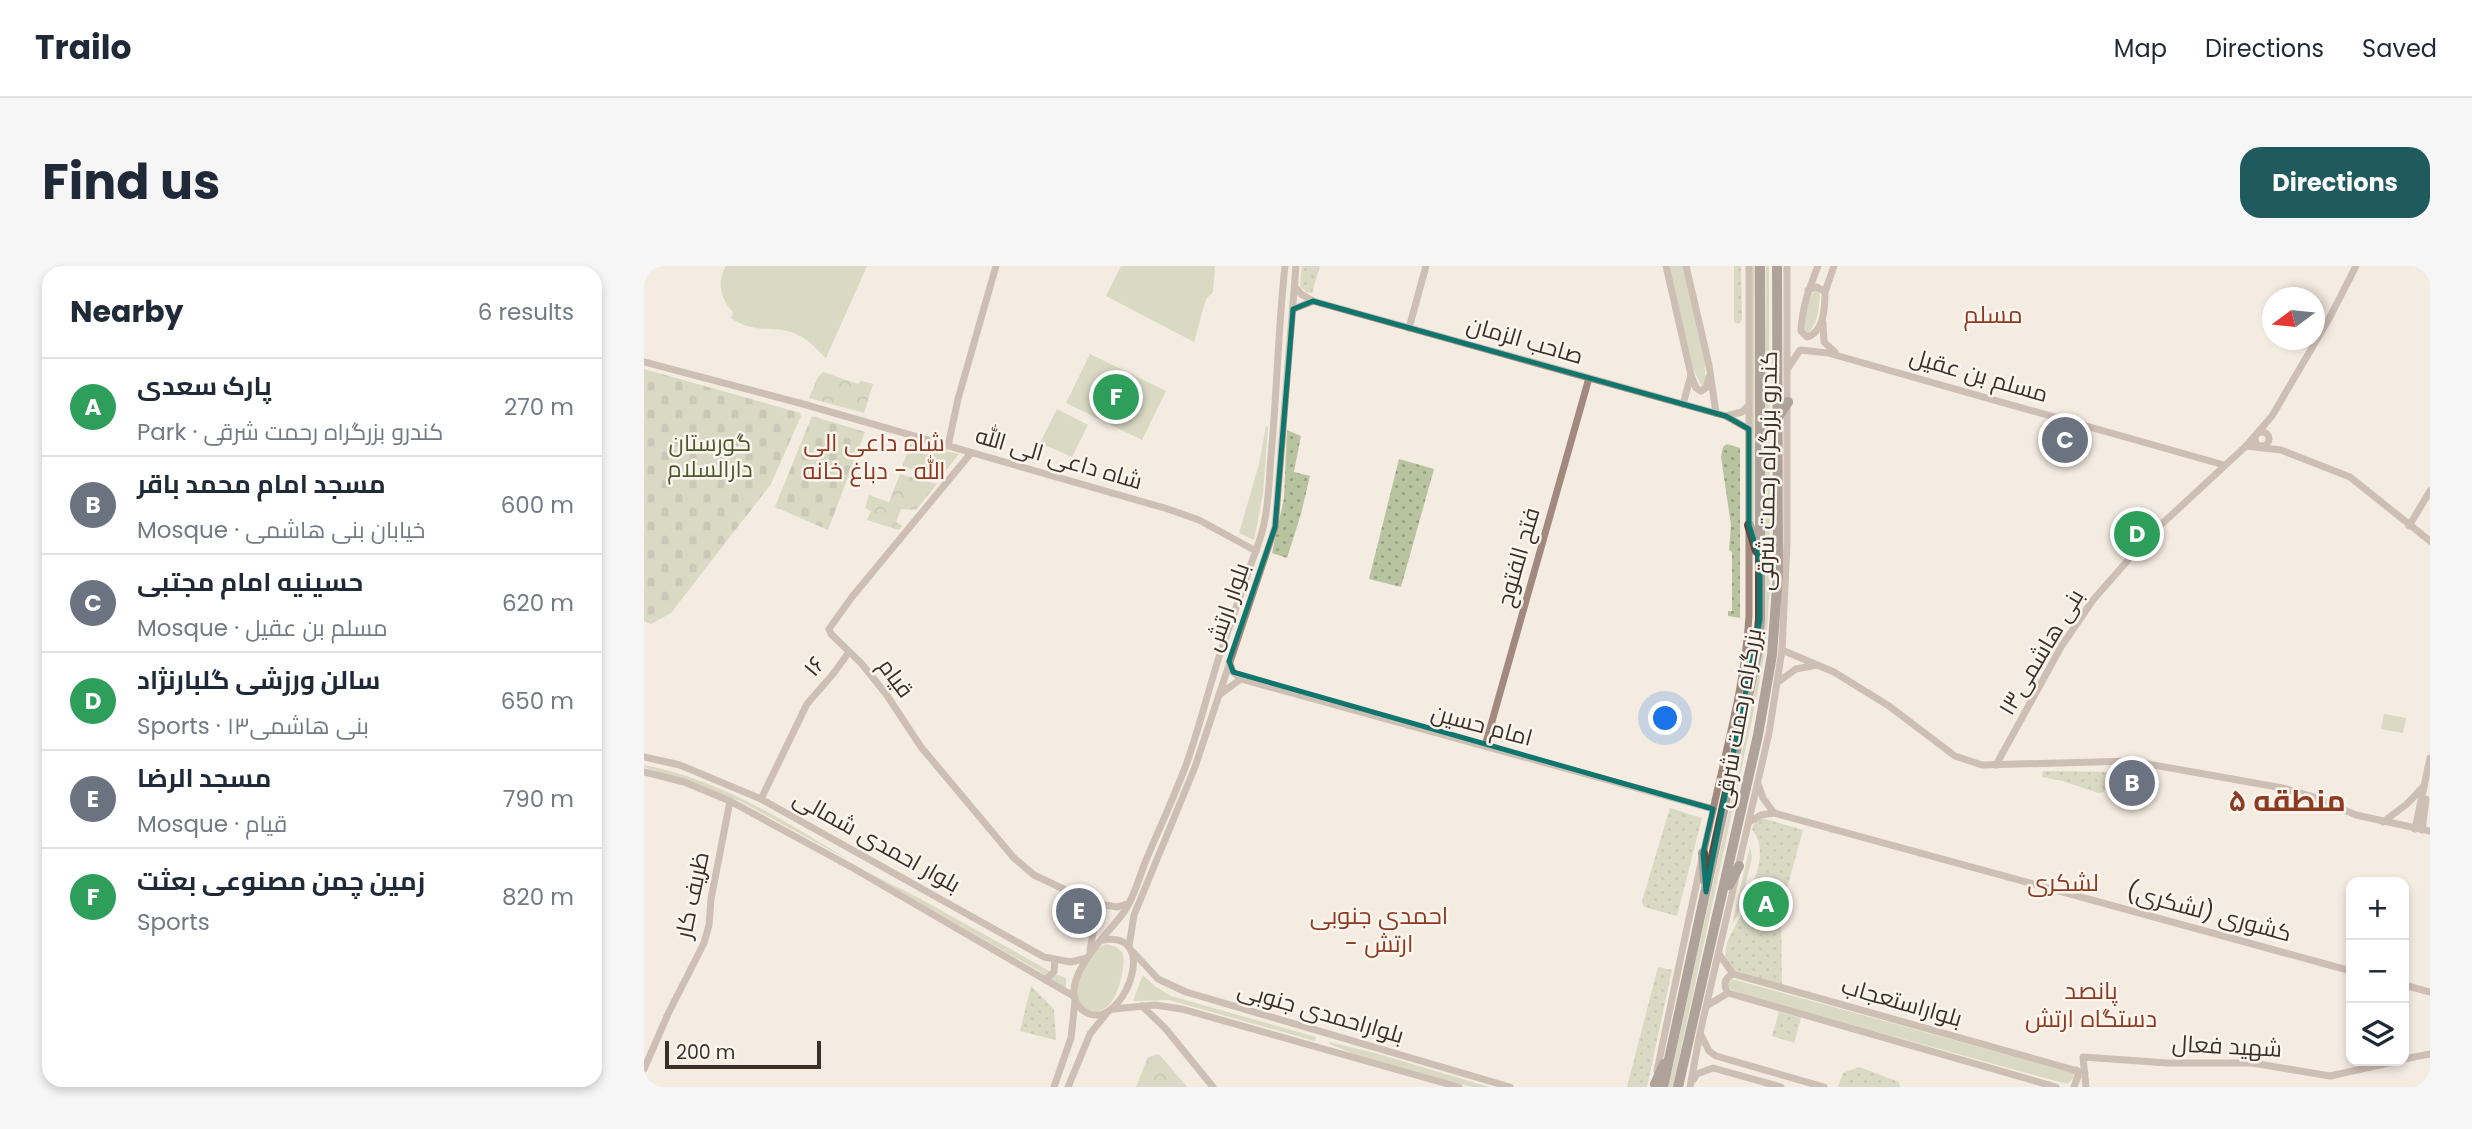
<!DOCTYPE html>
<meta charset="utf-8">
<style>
:root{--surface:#fff;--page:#f6f6f7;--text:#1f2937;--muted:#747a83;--line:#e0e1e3;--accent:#1f5a5e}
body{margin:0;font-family:Poppins,Cairo,sans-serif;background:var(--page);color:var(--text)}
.controls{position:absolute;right:21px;bottom:21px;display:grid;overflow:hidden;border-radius:14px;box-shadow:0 4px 10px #0003}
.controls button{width:63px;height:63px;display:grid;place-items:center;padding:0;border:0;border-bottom:2px solid var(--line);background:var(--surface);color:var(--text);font:35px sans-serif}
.compass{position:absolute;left:1618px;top:21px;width:63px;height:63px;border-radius:50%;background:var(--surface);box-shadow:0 4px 10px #0003;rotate:255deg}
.scale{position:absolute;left:21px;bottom:18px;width:156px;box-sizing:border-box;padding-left:7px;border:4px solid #3b302b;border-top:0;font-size:19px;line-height:24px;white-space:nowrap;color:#3b302b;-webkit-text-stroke:5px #fbf5ee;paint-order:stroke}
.you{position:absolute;left:1022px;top:453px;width:24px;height:24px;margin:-18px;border:5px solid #fff;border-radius:50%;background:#1a73e8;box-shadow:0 0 0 10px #1a73e833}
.badge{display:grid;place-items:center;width:46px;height:46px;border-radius:50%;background:var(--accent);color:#fff;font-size:23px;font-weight:700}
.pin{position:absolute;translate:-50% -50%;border:4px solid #fff;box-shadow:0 2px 7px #0006}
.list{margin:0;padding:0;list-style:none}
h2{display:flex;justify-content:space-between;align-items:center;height:91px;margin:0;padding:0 28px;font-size:30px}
h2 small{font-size:23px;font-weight:400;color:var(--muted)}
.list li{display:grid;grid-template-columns:46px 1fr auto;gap:21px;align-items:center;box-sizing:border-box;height:98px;padding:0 28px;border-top:2px solid var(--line)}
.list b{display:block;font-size:26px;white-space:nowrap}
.list p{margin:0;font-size:23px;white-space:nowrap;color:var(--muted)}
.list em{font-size:23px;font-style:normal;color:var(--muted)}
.icon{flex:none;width:38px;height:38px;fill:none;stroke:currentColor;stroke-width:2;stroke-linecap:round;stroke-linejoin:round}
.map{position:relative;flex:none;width:1786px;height:821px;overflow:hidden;border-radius:21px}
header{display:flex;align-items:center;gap:42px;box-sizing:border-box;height:98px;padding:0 35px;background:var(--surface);border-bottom:2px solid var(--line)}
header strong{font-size:33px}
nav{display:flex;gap:38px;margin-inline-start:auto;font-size:24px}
.intro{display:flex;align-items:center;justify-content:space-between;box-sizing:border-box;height:168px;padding:0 42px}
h1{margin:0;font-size:49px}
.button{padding:18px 32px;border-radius:21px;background:var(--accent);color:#fff;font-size:24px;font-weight:700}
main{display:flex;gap:42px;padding:0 42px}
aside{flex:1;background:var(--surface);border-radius:21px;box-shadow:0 4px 10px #0003}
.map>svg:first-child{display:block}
.grass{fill:#b8c4a0}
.forest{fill:url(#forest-crowns)}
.cemetery{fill:url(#cemetery-stones)}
.park{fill:url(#park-dots)}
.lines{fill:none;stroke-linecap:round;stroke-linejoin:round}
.secondary{stroke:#a18a7d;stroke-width:7}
.highway{stroke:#5c4a42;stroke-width:10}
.marked{fill:none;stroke:#0f766e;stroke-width:5;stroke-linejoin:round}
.labels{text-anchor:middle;stroke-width:5;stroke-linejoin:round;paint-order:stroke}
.street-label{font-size:23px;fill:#3b302b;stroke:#fbf5ee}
.park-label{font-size:23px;fill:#4a5a2e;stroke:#fbf5ee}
.neighbourhood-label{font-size:24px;fill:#8c3b22;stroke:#fbf5ee}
.district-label{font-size:30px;font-weight:bold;fill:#8c3b22;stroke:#fbf5ee}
</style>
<header>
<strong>Trailo</strong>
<nav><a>Map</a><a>Directions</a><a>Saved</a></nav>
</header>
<div class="intro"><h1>Find us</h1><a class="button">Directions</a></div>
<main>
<aside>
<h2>Nearby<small>6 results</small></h2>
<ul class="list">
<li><span class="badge" style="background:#2e9e5b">A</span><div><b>پارک سعدی</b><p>Park · کندرو بزرگراه رحمت شرقی</p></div><em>270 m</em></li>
<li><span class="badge" style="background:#6b7280">B</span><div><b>مسجد امام محمد باقر</b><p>Mosque · خیابان بنی هاشمی</p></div><em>600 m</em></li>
<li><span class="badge" style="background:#6b7280">C</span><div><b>حسینیه امام مجتبی</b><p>Mosque · مسلم بن عقیل</p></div><em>620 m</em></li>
<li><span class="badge" style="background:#2e9e5b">D</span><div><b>سالن ورزشی گلبارنژاد</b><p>Sports · بنی هاشمی۱۳</p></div><em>650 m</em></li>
<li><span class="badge" style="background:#6b7280">E</span><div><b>مسجد الرضا</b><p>Mosque · قیام</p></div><em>790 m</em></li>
<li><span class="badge" style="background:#2e9e5b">F</span><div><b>زمین چمن مصنوعی بعثت</b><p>Sports</p></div><em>820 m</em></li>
</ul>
</aside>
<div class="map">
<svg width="1786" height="821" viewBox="0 0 1786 821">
<defs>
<pattern id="forest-crowns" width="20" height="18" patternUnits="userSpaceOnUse" patternTransform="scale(1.75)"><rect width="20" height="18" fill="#b8c4a0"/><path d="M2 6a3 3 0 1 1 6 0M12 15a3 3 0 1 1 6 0" fill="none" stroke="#97a083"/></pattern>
<pattern id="cemetery-stones" width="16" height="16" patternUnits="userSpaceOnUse" patternTransform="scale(1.75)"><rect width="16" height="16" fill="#b8c4a0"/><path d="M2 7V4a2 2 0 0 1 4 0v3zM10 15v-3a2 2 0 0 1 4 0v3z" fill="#97a083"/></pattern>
<pattern id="park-dots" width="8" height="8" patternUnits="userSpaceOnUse" patternTransform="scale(1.75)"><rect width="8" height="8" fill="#b8c4a0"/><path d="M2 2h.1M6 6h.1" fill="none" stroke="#97a083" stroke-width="1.8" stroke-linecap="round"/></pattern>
</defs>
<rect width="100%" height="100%" fill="#f4ebe1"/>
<g class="grass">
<path d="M82,0H223L182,92C174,85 166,75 156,70C132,57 113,70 87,52L89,46C77,33 72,16 82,0Z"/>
<polygon points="477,0 571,0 569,26 562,33 550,76 462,30"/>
<polygon points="1024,0 1040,0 1061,95 1061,120 1059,122 1047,99"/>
<polygon points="1108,0 1111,0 1110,266 1108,257"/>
<polygon points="1122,0 1125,0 1126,319 1122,379 1113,430 1029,821 1024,821 1105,454 1117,384"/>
<path d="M1172,24L1176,28C1175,42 1174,58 1164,67L1161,63C1161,51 1162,32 1172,24Z"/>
<polygon points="446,88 522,125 498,174 422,137"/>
<polygon points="413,143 444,159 428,191 396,177"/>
<polygon points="622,160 624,161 619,228 610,274 595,267 615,198"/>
<polygon points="1740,448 1762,452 1759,467 1737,463"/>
<path d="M0,499C75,513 141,555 206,595L96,535L0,501Z"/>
<polygon points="1106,580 1108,592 1094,649 1088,658"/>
<polygon points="219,604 273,631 411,708 422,712 422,724 395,705"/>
<path d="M462,678L472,681L479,687C482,709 468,762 438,740C435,735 433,730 433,724C434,710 449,683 462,678Z"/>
<polygon points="499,709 512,721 527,730 672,771 671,775 525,734 489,735"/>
<polygon points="1088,713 1411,802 1429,807 1430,812 1423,818 1110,732 1086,723 1084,716"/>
<polygon points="685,776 731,787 845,821 828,821 710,788 686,778"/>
</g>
<g class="forest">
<polygon points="179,106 214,118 217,115 229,118 220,147 165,132 174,111"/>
<polygon points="267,177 315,188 296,212 258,201"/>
<polygon points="256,208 293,218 272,244 257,243 252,256 258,260 255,264 223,254 227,245 221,242 225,229 245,236"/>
<polygon points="515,788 543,821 492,821 504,791"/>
</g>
<g class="cemetery">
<polygon points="0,103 156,147 157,150 127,218 27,347 7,358 0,355"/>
<polygon points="168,150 221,166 184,264 131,241"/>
</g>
<g class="park">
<polygon points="658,0 676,0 668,27 662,26 656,20"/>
<polygon points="1090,0 1097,0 1098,53 1095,58 1090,56"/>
<polygon points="643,164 657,170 650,206 666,210 657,248 643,292 628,287 640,232"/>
<polygon points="1083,178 1096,182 1096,352 1084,350 1084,345 1088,345 1088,286 1085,284 1087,259 1077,191 1079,181"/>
<polygon points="755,193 790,203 757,321 725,313"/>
<polygon points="1399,505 1469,506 1460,526 1454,527 1419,515 1398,511"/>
<polygon points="1026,542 1058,552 1033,650 1000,641 998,635"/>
<path d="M1118,552L1159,564L1137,644L1138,720L1091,706C1088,701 1083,695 1082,690C1078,676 1100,646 1108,633L1106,630C1112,605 1124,586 1108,563L1111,555Z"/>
<polygon points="1014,701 1028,704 1003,821 983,821"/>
<polygon points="387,720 410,743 412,774 376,765"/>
<polygon points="1135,746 1157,752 1150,777 1128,770"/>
<polygon points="1215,801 1255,816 1256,821 1194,821 1199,807"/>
</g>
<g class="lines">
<g class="secondary">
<polyline points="1022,0 1047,109 1039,138"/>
<polyline points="1042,0 1065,99 1072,147"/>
<polyline points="651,21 657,28 669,35 1082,150 1105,163"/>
<path d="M1164,24L1173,21L1181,26C1181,42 1180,66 1163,71L1157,65C1158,41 1165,23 1174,0"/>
<polyline points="1181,26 1190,0"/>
<polyline points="649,43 669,35"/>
<polyline points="1179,57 1180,76 1191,86"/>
<polyline points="765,62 782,0"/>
<polyline points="0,96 159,138 524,243 555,254 612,285"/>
<polyline points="1144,102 1156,84 1184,87 1580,199"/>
<polyline points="1047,109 1052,122 1057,125 1063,121 1065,111"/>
<polyline points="1082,150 1098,146 1105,139"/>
<circle cx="1618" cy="173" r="7"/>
<polyline points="304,180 314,133 352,0"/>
<polyline points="1602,180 1637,184 1706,211 1786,275"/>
<polyline points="327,187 208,331 185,363 187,368 217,397 242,428 277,481 370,592 390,609 449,637 473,641 484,638"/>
<polyline points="1765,260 1786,225"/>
<polyline points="1138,384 1190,406 1245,440 1311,490 1338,499 1487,495 1639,522 1670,531 1712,549 1786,565"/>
<polyline points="585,396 589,406 597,413 1069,543"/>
<polyline points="1134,416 1152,403 1173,399"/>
<polyline points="575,429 597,413"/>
<polyline points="841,480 945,112"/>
<polyline points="0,491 36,499 117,533 400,691 427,696 443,692"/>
<polyline points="1352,499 1417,381 1449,334 1506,269 1602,180 1628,150 1686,51 1712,0"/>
<polyline points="0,506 40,516 86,535 209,602 431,731"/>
<polyline points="1114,518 1119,532 1130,547"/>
<polyline points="117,533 163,438 189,408 205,386"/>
<polyline points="1105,556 1117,549 1130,547 1707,705"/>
<polyline points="1739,556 1763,538 1780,520"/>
<polyline points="1771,563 1786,492"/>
<polyline points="1778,564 1782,533"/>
<path d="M459,674C515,665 482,751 452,749C445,749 438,745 434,739C416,713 463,668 477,650C490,634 495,610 503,592C516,561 530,531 542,499C555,463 564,425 576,388C586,358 597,328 607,298C612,285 617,272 620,258C625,236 625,212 627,190C633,127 634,63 641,0"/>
<polyline points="485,680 490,649 551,501 631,261 652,0"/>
<polyline points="446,684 452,651 449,637"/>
<polyline points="490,687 514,713 542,726 866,821"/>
<polyline points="1075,688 1089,708 1441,807"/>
<polyline points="401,714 410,706 411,694"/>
<polyline points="1760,719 1786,726"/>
<path d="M1084,727C1079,719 1080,712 1089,708"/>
<polyline points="1064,739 1084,727 1412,821"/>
<polyline points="498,740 521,762 569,821"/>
<polyline points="469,743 511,739 538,743 815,821"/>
<polyline points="1057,769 1065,785 1072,790 1180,821"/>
<polyline points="1760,793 1786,788"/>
<polyline points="0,803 24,748 60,677 65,659 67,633 86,535"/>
<path d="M1013,805C1031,718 1049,631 1069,544C1083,479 1101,417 1105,350V0"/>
<polyline points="1050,813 1053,808 1069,802 1137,821"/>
<polyline points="410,821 427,772 431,735"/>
<polyline points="424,821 446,768 462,748"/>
<polyline points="1046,821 1056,767 1125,467 1138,384 1143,277 1143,0"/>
<polyline points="1430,821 1434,810 1432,804"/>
<polyline points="1442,821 1439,791 1524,797 1608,797 1686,810 1754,795"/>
</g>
<g class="highway">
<polyline points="1134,151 1144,136"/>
<polyline points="1105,259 1113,285"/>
<polyline points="1059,587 1061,615"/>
<polyline points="1085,619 1095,600"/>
<polyline points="1011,818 1020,798"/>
<polyline points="1019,821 1113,388 1116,353 1116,0"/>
<polyline points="1034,821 1114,469 1128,389 1134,308 1133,0"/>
</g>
</g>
<path d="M0 0H1786V821H0ZM669,35L1082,150L1105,163V259L1116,294V353L1062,626L1059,587L1069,543L589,406L585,395L631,261L649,43Z" fill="#f4ebe1" fill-opacity=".55" fill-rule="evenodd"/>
<path class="marked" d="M669,35L1082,150L1105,163V259L1116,294V353L1062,626L1059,587L1069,543L589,406L585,395L631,261L649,43Z"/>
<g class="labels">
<g class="street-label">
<text transform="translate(881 74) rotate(16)" y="8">صاحب الزمان</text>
<text transform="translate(1335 109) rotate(16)" y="8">مسلم بن عقیل</text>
<text transform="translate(415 192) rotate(16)" y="8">شاه داعی الی الله</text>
<text transform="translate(1123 205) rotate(-89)" y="8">کندرو بزرگراه رحمت شرقی</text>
<text transform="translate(874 291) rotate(-74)" y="8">فتح الفتوح</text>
<text transform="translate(583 341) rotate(-71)" y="8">بلوار ارتش</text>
<text transform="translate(1397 386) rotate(-59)" y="8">بنی هاشمی۱۳</text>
<text transform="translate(170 400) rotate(-50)" y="8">۱۶</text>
<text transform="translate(252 412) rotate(54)" y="8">قیام</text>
<text transform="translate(1094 452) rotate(-80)" y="8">بزرگراه رحمت شرقی</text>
<text transform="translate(838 459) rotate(15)" y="8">امام حسین</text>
<text transform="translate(233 575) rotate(29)" y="8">بلوار احمدی شمالی</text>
<text transform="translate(48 629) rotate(-78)" y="8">ظریف کار</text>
<text transform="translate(1565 646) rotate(15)" y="8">کشوری (لشکری)</text>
<text transform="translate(1258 736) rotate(16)" y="8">بلواراستعجاب</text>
<text transform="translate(677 746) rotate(16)" y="8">بلواراحمدی جنوبی</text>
<text transform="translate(1583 780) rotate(3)" y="8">شهید فعال</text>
</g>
<g class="park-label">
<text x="66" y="185">گورستان<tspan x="66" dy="26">دارالسلام</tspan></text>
</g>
<g class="neighbourhood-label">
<text x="1349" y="57">مسلم</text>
<text x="230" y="185">شاه داعی الی<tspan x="230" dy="28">الله - دباغ خانه</tspan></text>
<text x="1419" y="625">لشکری</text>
<text x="735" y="658">احمدی جنوبی<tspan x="735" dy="28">- ارتش</tspan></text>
<text x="1447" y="733">پانصد<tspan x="1447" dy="28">دستگاه ارتش</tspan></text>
</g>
<g class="district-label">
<text x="1643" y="545">منطقه ۵</text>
</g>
</g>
</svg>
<div class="controls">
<button>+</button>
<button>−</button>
<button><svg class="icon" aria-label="layers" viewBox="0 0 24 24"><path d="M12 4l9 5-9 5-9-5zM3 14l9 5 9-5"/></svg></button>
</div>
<svg class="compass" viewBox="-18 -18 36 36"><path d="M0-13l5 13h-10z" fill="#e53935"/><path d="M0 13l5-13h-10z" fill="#747a83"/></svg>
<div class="scale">200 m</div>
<div class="you"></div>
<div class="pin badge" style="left:1122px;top:638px;background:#2e9e5b">A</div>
<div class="pin badge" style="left:1488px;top:517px;background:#6b7280">B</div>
<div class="pin badge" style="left:1421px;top:174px;background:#6b7280">C</div>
<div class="pin badge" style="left:1493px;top:268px;background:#2e9e5b">D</div>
<div class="pin badge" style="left:435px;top:645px;background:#6b7280">E</div>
<div class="pin badge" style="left:472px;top:131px;background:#2e9e5b">F</div>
</div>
</main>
